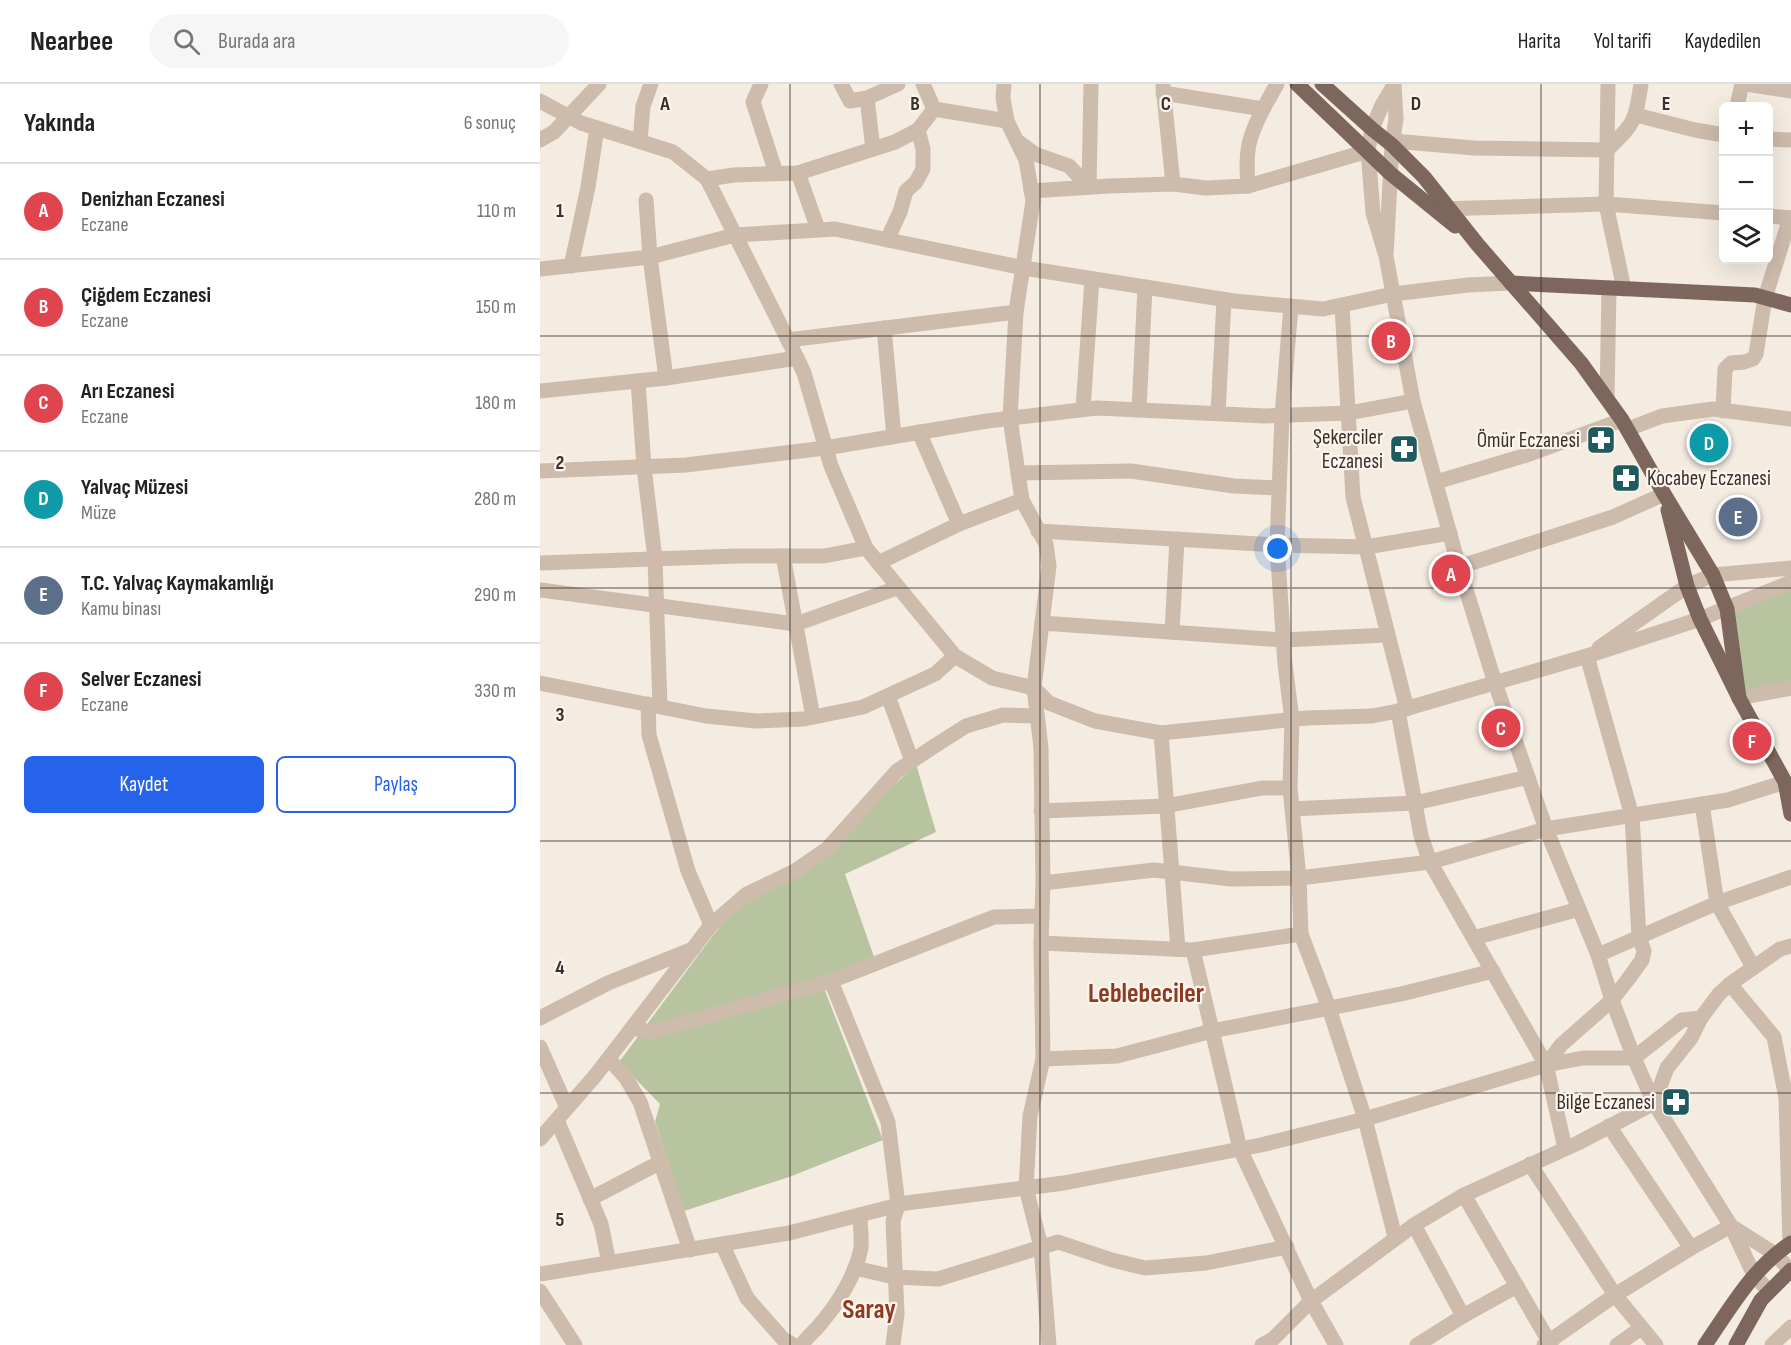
<!DOCTYPE html>
<html lang="tr">
<meta charset="utf-8">
<style>
:root{--surface:#fff;--page:#f6f6f6;--text:#222;--muted:#767676;--line:#e0e0e0;--accent:#2563eb}
body{margin:0;font-family:"Sofia Sans Condensed",sans-serif;background:var(--page);color:var(--text)}
.controls{position:absolute;right:18px;top:18px;display:grid;overflow:hidden;border-radius:9px;box-shadow:0 6px 24px #0002}
.controls button{width:54px;height:54px;display:grid;place-items:center;padding:0;border:0;border-bottom:2px solid var(--line);background:var(--surface);color:var(--text);font:30px sans-serif}
.you{position:absolute;left:738px;top:465px;width:21px;height:21px;margin:-15px;border:4px solid #fff;border-radius:50%;background:#1a73e8;box-shadow:0 0 0 9px #1a73e833}
.badge{display:grid;place-items:center;width:39px;height:39px;border-radius:50%;background:var(--accent);color:#fff;font-size:20px;font-weight:700}
.pin{position:absolute;translate:-50% -50%;border:3px solid #fff;box-shadow:0 2px 6px #0006}
.list{margin:0;padding:0;list-style:none}
h2{display:flex;justify-content:space-between;align-items:center;height:78px;margin:0;padding:0 24px;font-size:26px}
h2 small{font-size:20px;font-weight:400;color:var(--muted)}
.list li{display:grid;grid-template-columns:39px 1fr auto;gap:18px;align-items:center;box-sizing:border-box;height:96px;padding:0 24px;border-top:2px solid var(--line)}
.list b{display:block;font-size:22px;white-space:nowrap}
.list p{margin:0;font-size:20px;white-space:nowrap;color:var(--muted)}
.list em{font-size:20px;font-style:normal;color:var(--muted)}
.actions{display:flex;gap:12px;padding:18px 24px}
.actions a{flex:1;padding:14px 0;border:2px solid var(--accent);border-radius:9px;text-align:center;font-size:21px;color:var(--accent)}
.actions .main{background:var(--accent);color:#fff}
.icon{flex:none;width:33px;height:33px;fill:none;stroke:currentColor;stroke-width:2;stroke-linecap:round;stroke-linejoin:round}
.map{position:relative;flex:none;width:1251px;height:1261px;overflow:hidden}
header{display:flex;align-items:center;gap:36px;box-sizing:border-box;height:84px;padding:0 30px;background:var(--surface);border-bottom:2px solid var(--line)}
header strong{font-size:28px}
nav{display:flex;gap:33px;margin-inline-start:auto;font-size:21px}
.search{width:420px;height:54px;background:var(--page);display:flex;align-items:center;gap:15px;box-sizing:border-box;padding:0 21px;border-radius:33px;color:var(--muted);font-size:22px}
main{display:flex}
aside{flex:1;background:var(--surface)}
.map>svg:first-child{display:block}
.green{fill:#b8c4a0}
.lines{fill:none;stroke-linecap:round;stroke-linejoin:round}
.minor{stroke:#cdbbac;stroke-width:15}
.major{stroke:#7d675c;stroke-width:15}
.grid{fill:none;stroke:#3b302b;stroke-width:1.5;stroke-opacity:0.55}
.labels{text-anchor:middle;stroke-width:4.5;stroke-linejoin:round;paint-order:stroke}
.poi-label{font-size:21px;fill:#3b302b;stroke:#fbf5ee;text-anchor:end}
.district-label{font-size:27px;font-weight:bold;fill:#8c3b22;stroke:#fbf5ee}
.grid-label{font-size:20px;text-anchor:middle;font-weight:bold;fill:#3b302b;stroke:#fbf5ee;stroke-width:4.5;stroke-linejoin:round;paint-order:stroke}
</style>
<header>
<strong>Nearbee</strong>
<div class="search"><svg class="icon" aria-label="search" viewBox="0 0 24 24"><circle cx="10" cy="10" r="6"/><path d="M15 15l6 6"/></svg>Burada ara</div>
<nav><a>Harita</a><a>Yol tarifi</a><a>Kaydedilen</a></nav>
</header>
<main>
<aside>
<h2>Yakında<small>6 sonuç</small></h2>
<ul class="list">
<li><span class="badge" style="background:#e0444e">A</span><div><b>Denizhan Eczanesi</b><p>Eczane</p></div><em>110 m</em></li>
<li><span class="badge" style="background:#e0444e">B</span><div><b>Çiğdem Eczanesi</b><p>Eczane</p></div><em>150 m</em></li>
<li><span class="badge" style="background:#e0444e">C</span><div><b>Arı Eczanesi</b><p>Eczane</p></div><em>180 m</em></li>
<li><span class="badge" style="background:#0f9aa8">D</span><div><b>Yalvaç Müzesi</b><p>Müze</p></div><em>280 m</em></li>
<li><span class="badge" style="background:#5c6f8a">E</span><div><b>T.C. Yalvaç Kaymakamlığı</b><p>Kamu binası</p></div><em>290 m</em></li>
<li><span class="badge" style="background:#e0444e">F</span><div><b>Selver Eczanesi</b><p>Eczane</p></div><em>330 m</em></li>
</ul>
<div class="actions"><a class="main">Kaydet</a><a>Paylaş</a></div>
</aside>
<div class="map">
<svg width="1251" height="1261" viewBox="0 0 1251 1261">
<rect width="100%" height="100%" fill="#f4ebe1"/>
<g class="green">
<polygon points="1251,498 1251,604 1199,614 1187,525"/>
<polygon points="376,680 396,748 305,790 334,873 280,894 343,1056 249,1093 144,1127 115,1038 120,1020 79,978 174,850 199,822 279,775"/>
</g>
<g class="lines">
<g class="minor">
<polyline points="221,0 213,18 236,89"/>
<polyline points="301,0 310,17 327,14 358,0"/>
<polyline points="383,0 394,25 467,37"/>
<polyline points="464,0 463,14 467,37 486,76 493,117 476,228 470,334 482,416 506,460 509,482 494,604 501,664 503,799 501,859 503,975 490,1032 486,1104 501,1163 509,1261"/>
<polyline points="1068,0 1066,120 1084,205"/>
<polyline points="1206,0 1251,7"/>
<polyline points="623,2 633,100"/>
<polyline points="623,9 723,25"/>
<polyline points="327,14 333,65"/>
<polyline points="0,17 41,39 133,68 167,95 257,274 264,289 291,382 326,464 415,572 452,594 494,604 509,619 555,637 621,649 767,634 832,632 858,627 1047,572 1160,535 1251,498"/>
<polyline points="1197,22 1202,0"/>
<polyline points="1096,31 1155,46 1184,51"/>
<polyline points="1228,55 1251,56"/>
<polyline points="0,56 14,48 59,0"/>
<polyline points="100,57 103,22 111,0"/>
<path d="M853,57L934,64L1067,66C1095,39 1095,38 1101,0"/>
<polyline points="480,59 495,70 529,82 549,103"/>
<polyline points="258,89 278,145"/>
<polyline points="167,95 194,91 258,89 355,58 378,46 394,25"/>
<path d="M708,102C707,88 706,74 709,60C714,39 727,18 737,0"/>
<polyline points="549,103 551,0"/>
<polyline points="491,107 569,102 633,100 666,104 708,102 828,67"/>
<polyline points="106,116 110,173 126,294"/>
<polyline points="899,125 1066,120 1184,129"/>
<polyline points="1228,132 1251,134"/>
<polyline points="347,156 360,128 366,107 376,98 383,85 383,65 378,46"/>
<polyline points="846,172 852,61 856,35 854,1 842,21 832,45 828,67 833,129 846,172 873,317 919,483 955,599 1006,745 1058,871 1072,916 1094,974 1114,1019 1191,1142 1151,1164 1075,1211 1004,1261"/>
<polyline points="31,182 48,103 57,44"/>
<polyline points="0,185 110,173 195,151 295,145 484,184 694,217 783,225 853,210 928,201 971,199"/>
<polyline points="751,222 742,331 737,461 745,580 752,636 750,704 759,794 761,850 789,924 825,1035 855,1153"/>
<polyline points="802,222 813,413 867,625"/>
<polyline points="344,244 354,352"/>
<polyline points="248,256 476,228"/>
<polyline points="98,297 104,383 115,475 120,622"/>
<polyline points="0,307 126,294 257,274"/>
<polyline points="1067,315 1069,204"/>
<polyline points="543,325 552,195"/>
<polyline points="599,326 605,203"/>
<polyline points="1183,327 1185,285 1191,279 1204,278 1213,275 1216,270 1225,214 1250,134"/>
<polyline points="678,329 684,216"/>
<polyline points="1088,345 1122,332 1173,325 1251,335"/>
<polyline points="379,348 419,440"/>
<polyline points="0,387 146,381 285,364 447,337 557,324 725,332 809,329 873,317"/>
<polyline points="478,389 591,387 694,402 739,404"/>
<polyline points="896,398 987,371 1082,336"/>
<polyline points="498,447 737,461 826,463 910,449"/>
<polyline points="243,472 273,633"/>
<polyline points="0,479 197,472 284,472 326,464"/>
<polyline points="338,479 419,440 482,416"/>
<polyline points="919,483 1073,433 1124,410"/>
<polyline points="0,506 256,540 357,504"/>
<polyline points="502,539 743,556 848,551"/>
<polyline points="632,548 637,455"/>
<polyline points="1059,564 1147,502 1173,491 1251,484"/>
<polyline points="0,599 166,632 216,637 264,635 323,623 395,590 415,572"/>
<polyline points="348,612 372,677"/>
<polyline points="1199,614 1251,604"/>
<polyline points="108,620 109,651 148,787 171,841"/>
<polyline points="858,627 881,752 890,778 1006,981 1025,1064"/>
<polyline points="621,649 638,865"/>
<polyline points="1162,720 1177,819 1213,883"/>
<polyline points="752,725 875,719 988,693"/>
<polyline points="501,727 625,722 722,704 750,704"/>
<polyline points="503,799 614,786 691,795 759,794 890,778 1006,745 1188,716 1245,698"/>
<polyline points="934,854 1039,825"/>
<polyline points="501,859 653,866 761,850"/>
<polyline points="653,866 700,1065 771,1217 796,1261"/>
<polyline points="1058,871 1177,819 1251,793"/>
<polyline points="1190,900 1234,953 1246,1014 1250,1160"/>
<polyline points="0,934 68,899 153,865"/>
<polyline points="92,944 112,948 291,897"/>
<polyline points="0,963 27,1024"/>
<polyline points="69,975 86,994 100,1018 150,1166"/>
<polyline points="503,975 577,972 672,947 861,910 953,887"/>
<polyline points="1006,981 1021,961 1072,916 1089,894 1102,876 1104,867 1099,853 1092,732 1047,572"/>
<polyline points="17,1036 61,1140 69,1179"/>
<polyline points="1069,1042 1151,1164"/>
<polyline points="0,1055 55,992 171,841 207,810 255,787 287,765 357,687 393,663 426,642 463,631 496,632"/>
<polyline points="990,1080 1075,1211 1116,1261"/>
<polyline points="924,1111 1011,1261"/>
<polyline points="50,1115 119,1079"/>
<polyline points="874,1141 923,1232"/>
<polyline points="182,1160 207,1214 243,1255 253,1261"/>
<polyline points="315,1184 354,1193 398,1195 518,1158 572,1176 605,1184 666,1179 747,1163"/>
<polyline points="0,1190 249,1149 366,1119 524,1099 721,1061 825,1035 1006,981 1043,974 1094,974 1142,936 1161,934"/>
<polyline points="0,1207 35,1261"/>
<polyline points="1229,1207 1214,1191 1191,1142 1235,1170 1251,1187"/>
<path d="M264,1261L263,1259C269,1251 276,1246 282,1238C299,1218 316,1190 321,1164C322,1153 320,1141 320,1131"/>
<polyline points="353,1261 357,1230 353,1137 358,1121 348,1038 291,897 454,833 502,832"/>
<polyline points="722,1261 733,1255 771,1217 874,1141 924,1111 1038,1059 1114,1019 1127,984 1151,954 1161,934 1179,910 1190,900 1240,865 1251,862"/>
<polyline points="877,1261 923,1232 977,1202"/>
<polyline points="1077,1261 1101,1244"/>
<polyline points="1232,1261 1251,1243"/>
</g>
<g class="major">
<polyline points="757,0 851,90 915,142"/>
<polyline points="782,0 832,45 852,61 884,93 938,161 1041,279 1082,336 1124,410 1173,491 1187,525 1199,614"/>
<polyline points="971,199 1215,211 1251,221"/>
<polyline points="1128,426 1147,502 1160,535 1199,614 1245,698 1251,730"/>
<path d="M1165,1261C1191,1223 1212,1185 1251,1159"/>
<polyline points="1196,1261 1221,1216 1251,1186"/>
</g>
</g>
<path class="grid" d="M250,0V1261M500,0V1261M751,0V1261M1001,0V1261M0,252H1251M0,504H1251M0,757H1251M0,1009H1251"/>
<defs>
<g id="pharmacy-square" transform="scale(1.5)"><rect x="-9" y="-9" width="18" height="18" rx="4" fill="#1f5a5e" stroke="#fbf5ee"/><path d="M-2-6h4v4h4v4h-4v4h-4v-4h-4v-4h4Z" fill="#fff"/></g>
</defs>
<g fill-rule="evenodd">
<use href="#pharmacy-square" x="1061" y="356"/>
<use href="#pharmacy-square" x="864" y="365"/>
<use href="#pharmacy-square" x="1086" y="394"/>
<use href="#pharmacy-square" x="1136" y="1018"/>
</g>
<g class="labels">
<g class="poi-label">
<text x="843" y="360">Şekerciler<tspan x="843" dy="24">Eczanesi</tspan></text>
<text x="1040" y="363">Ömür Eczanesi</text>
<text x="1107" y="401" text-anchor="start">Kocabey Eczanesi</text>
<text x="1115" y="1025">Bilge Eczanesi</text>
</g>
<g class="district-label">
<text x="606" y="918">Leblebeciler</text>
<text x="329" y="1234">Saray</text>
</g>
</g>
<g class="grid-label">
<text x="125" y="26">A</text>
<text x="375" y="26">B</text>
<text x="626" y="26">C</text>
<text x="876" y="26">D</text>
<text x="1126" y="26">E</text>
<text x="20" y="133">1</text>
<text x="20" y="385">2</text>
<text x="20" y="637">3</text>
<text x="20" y="890">4</text>
<text x="20" y="1142">5</text>
</g>
</svg>
<div class="controls">
<button>+</button>
<button>−</button>
<button><svg class="icon" aria-label="layers" viewBox="0 0 24 24"><path d="M12 4l9 5-9 5-9-5zM3 14l9 5 9-5"/></svg></button>
</div>
<div class="you"></div>
<div class="pin badge" style="left:911px;top:490px;background:#e0444e">A</div>
<div class="pin badge" style="left:851px;top:257px;background:#e0444e">B</div>
<div class="pin badge" style="left:961px;top:644px;background:#e0444e">C</div>
<div class="pin badge" style="left:1169px;top:359px;background:#0f9aa8">D</div>
<div class="pin badge" style="left:1198px;top:433px;background:#5c6f8a">E</div>
<div class="pin badge" style="left:1212px;top:657px;background:#e0444e">F</div>
</div>
</main>
